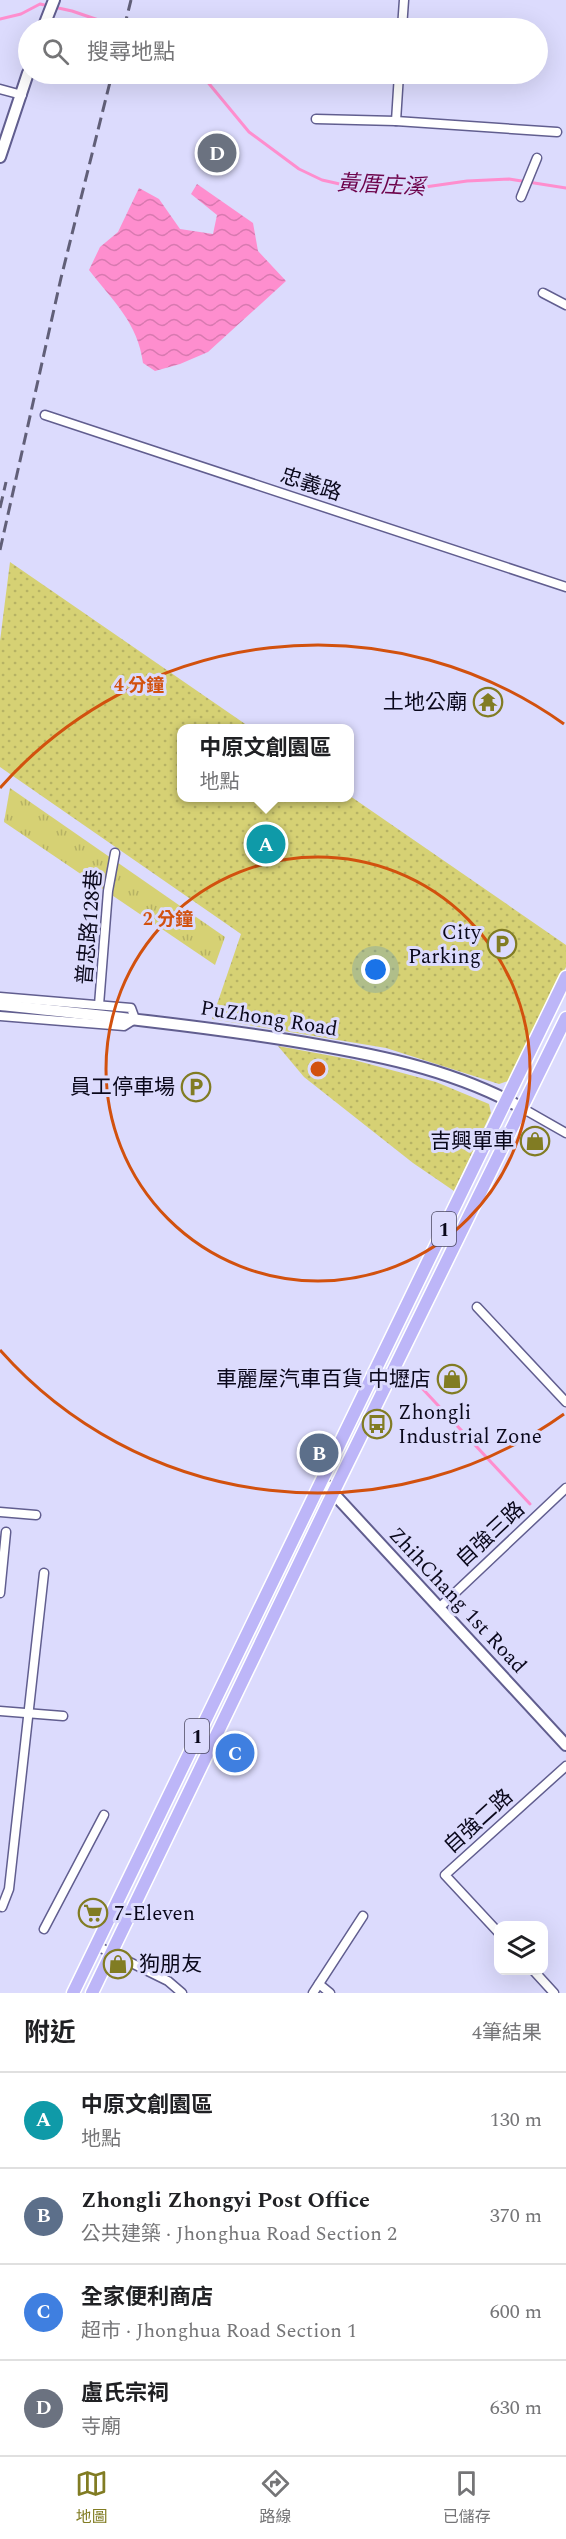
<!DOCTYPE html>
<html lang="zh-TW">
<meta charset="utf-8">
<style>
:root{--surface:#fff;--page:#f6f6f6;--text:#202124;--muted:#757577;--line:#e0e0e0;--accent:#817c23}
body{margin:0;font-family:Spectral,"Noto Sans TC",serif;background:var(--page);color:var(--text)}
.controls{position:absolute;right:18px;bottom:18px;display:grid;overflow:hidden;border-radius:12px;box-shadow:0 6px 24px #0002}
.controls button{width:54px;height:54px;display:grid;place-items:center;padding:0;border:0;border-bottom:2px solid var(--line);background:var(--surface);color:var(--text);font:30px sans-serif}
.you{position:absolute;left:376px;top:970px;width:21px;height:21px;margin:-15px;border:4px solid #fff;border-radius:50%;background:#1a73e8;box-shadow:0 0 0 9px #1a73e833}
.badge{display:grid;place-items:center;width:39px;height:39px;border-radius:50%;background:var(--accent);color:#fff;font-size:20px;font-weight:700}
.pin{position:absolute;translate:-50% -50%;border:3px solid #fff;box-shadow:0 2px 6px #0006}
.popup{position:absolute;left:177px;top:724px;width:177px;height:78px;box-sizing:border-box;display:grid;place-content:center;border-radius:12px;background:var(--surface);filter:drop-shadow(0 2px 4px #0005);font-size:20px;white-space:nowrap;color:var(--muted)}
.popup b{font-size:22px;color:var(--text)}
.popup::after{content:'';position:absolute;left:50%;top:100%;margin-left:-12px;border:12px solid transparent;border-top-color:var(--surface)}
.list{margin:0;padding:0;list-style:none}
h2{display:flex;justify-content:space-between;align-items:center;height:78px;margin:0;padding:0 24px;font-size:26px}
h2 small{font-size:20px;font-weight:400;color:var(--muted)}
.list li{display:grid;grid-template-columns:39px 1fr auto;gap:18px;align-items:center;box-sizing:border-box;height:96px;padding:0 24px;border-top:2px solid var(--line)}
.list b{display:block;font-size:22px;white-space:nowrap}
.list p{margin:0;font-size:20px;white-space:nowrap;color:var(--muted)}
.list em{font-size:20px;font-style:normal;color:var(--muted)}
.icon{flex:none;width:33px;height:33px;fill:none;stroke:currentColor;stroke-width:2;stroke-linecap:round;stroke-linejoin:round}
.map{position:relative;flex:none;width:566px;height:1993px;overflow:hidden}
.search{position:absolute;background:var(--surface);box-shadow:0 6px 24px #0002;left:18px;right:18px;top:18px;height:66px;display:flex;align-items:center;gap:15px;box-sizing:border-box;padding:0 21px;border-radius:33px;color:var(--muted);font-size:22px}
.sheet{height:462px;background:var(--surface)}
nav{display:flex;justify-content:space-around;align-items:center;box-sizing:border-box;height:84px;border-top:2px solid var(--line);background:var(--surface);font-size:16px;color:var(--muted)}
nav a{display:grid;justify-items:center;gap:3px}
nav .on{color:var(--accent)}
.map>svg:first-child{display:block}
.grass{fill:url(#grass-tufts)}
.park{fill:url(#park-dots)}
.water{fill:url(#water-waves)}
.lines{fill:none;stroke-linecap:round;stroke-linejoin:round}
.stream{stroke:#fe8ece;stroke-width:3}
.street-casing{stroke:#615e8f;stroke-width:11}
.secondary-casing{stroke:#615e8f;stroke-width:14}
.primary-casing{stroke:#fff;stroke-width:15}
.street{stroke:#fff;stroke-width:8}
.secondary{stroke:#fff;stroke-width:10}
.primary{stroke:#bdb6f8;stroke-width:12}
.rail{stroke:#615f78;stroke-width:3;stroke-dasharray:12 6;stroke-linecap:butt}
.ring{fill:none;stroke:#d2510e;stroke-width:3}
.labels{text-anchor:middle;stroke-width:6;stroke-linejoin:round;paint-order:stroke}
.shield{fill:#dcdbfd;stroke:#49475f;stroke-width:1.5}
.shield-label{font-size:20px;font-weight:bold;fill:#0a081b}
.street-label{font-size:21px;fill:#0a081b;stroke:#dcdbfd}
.poi-label{font-size:21px;fill:#0a081b;stroke:#dcdbfd;text-anchor:end}
.water-label{font-size:22px;font-style:italic;fill:#6d044c;stroke:#dcdbfd}
.centre{fill:#d2510e;stroke:#dcdbfd;stroke-width:3}
.ring-label{font-size:18px;text-anchor:middle;font-weight:bold;fill:#d2510e;stroke:#dcdbfd;stroke-width:6;stroke-linejoin:round;paint-order:stroke}
</style>
<div class="map">
<svg width="566" height="1993" viewBox="0 0 566 1993">
<defs>
<pattern id="grass-tufts" width="24" height="20" patternUnits="userSpaceOnUse" patternTransform="scale(1.5)"><rect width="24" height="20" fill="#d6d174"/><path d="M3 7l-1-3M5 7V3M7 7l1-3M15 17l-1-3M17 17v-4M19 17l1-3" fill="none" stroke="#b6b264"/></pattern>
<pattern id="park-dots" width="8" height="8" patternUnits="userSpaceOnUse" patternTransform="scale(1.5)"><rect width="8" height="8" fill="#d6d174"/><path d="M2 2h.1M6 6h.1" fill="none" stroke="#b6b264" stroke-width="1.8" stroke-linecap="round"/></pattern>
<pattern id="water-waves" width="16" height="10" patternUnits="userSpaceOnUse" patternTransform="scale(1.5)"><rect width="16" height="10" fill="#fe8ece"/><path d="M0 5q4-4 8 0t8 0" fill="none" stroke="#d879b0"/></pattern>
</defs>
<rect width="100%" height="100%" fill="#dcdbfd"/>
<polygon class="grass" points="10,788 225,937 215,965 4,822"/>
<g class="park">
<polygon points="10,562 251,728 182,728 182,798 350,796 566,945 566,967 508,1081 499,1084 386,1048 212,1019 241,934 0,767 0,641"/>
<polygon points="278,1046 354,1060 436,1082 489,1104 491,1113 454,1191 413,1163 304,1077"/>
</g>
<path class="water" d="M197,184L253,223L258,251L286,281L208,352L180,364L155,371L143,363C138,323 113,301 89,270L100,247L118,232L139,188L159,199L180,229L213,234L217,215L191,194Z"/>
<g class="lines">
<g class="stream">
<polyline points="0,19 21,14 40,4 72,11 122,28"/>
<polyline points="201,74 249,132 299,169 322,180 353,187 411,189 467,181 509,179 566,188"/>
<polyline points="406,1371 530,1504"/>
</g>
<g class="street-casing">
<g id="street">
<polyline points="402,28 404,0"/>
<polyline points="0,89 22,95"/>
<polyline points="316,119 396,121 557,132"/>
<polyline points="396,121 399,74"/>
<polyline points="521,197 537,158"/>
<polyline points="543,293 566,305"/>
<polyline points="45,415 566,587"/>
<polyline points="0,997 131,1008 135,1019 124,1026 0,1016"/>
<polyline points="99,1005 108,891 115,853"/>
<polyline points="522,1108 566,1133"/>
<polyline points="477,1307 566,1402"/>
<polyline points="0,1512 36,1515"/>
<polyline points="0,1593 6,1532"/>
<polyline points="439,1608 566,1488"/>
<polyline points="0,1711 63,1716"/>
<polyline points="2,1907 9,1889 44,1573"/>
<polyline points="44,1929 104,1815"/>
<polyline points="498,1932 445,1875 566,1766"/>
<polyline points="95,1945 168,1981 182,1993"/>
<polyline points="533,1970 554,1993"/>
<polyline points="319,1984 330,1993"/>
<polyline points="313,1993 363,1916"/>
</g>
</g>
<g class="secondary-casing">
<g id="secondary">
<polyline points="43,28 54,0"/>
<polyline points="0,157 28,73"/>
<path d="M0,1005C96,1015 193,1025 288,1040C368,1053 451,1068 522,1108"/>
<polyline points="322,1481 566,1745"/>
</g>
</g>
<g class="primary-casing">
<g id="primary">
<polyline points="73,1993 566,977"/>
<polyline points="92,1993 333,1493 566,1018"/>
</g>
</g>
<use href="#street" class="street"/>
<use href="#secondary" class="secondary"/>
<use href="#primary" class="primary"/>
<g class="rail">
<polyline points="124,28 131,0"/>
<polyline points="0,508 6,482"/>
<polyline points="0,550 61,278 112,74"/>
</g>
</g>
<g class="ring">
<circle cx="318" cy="1069" r="212"/>
<path d="M564 1414A424 424 0 0 1 0 1350M0 788A424 424 0 0 1 564 724"/>
</g>
<defs>
<g id="temple-ring" transform="scale(1.5)"><circle r="9.5" fill="#dcdbfd" stroke="#817c23" stroke-width="1.5"/><path d="M0-6L5-2H3V0L6.5 2.5H4V6H1.5V3h-3V6H-4V2.5H-6.5L-3 0V-2H-5Z" fill="#817c23"/></g>
<g id="parking-ring" transform="scale(1.5)"><circle r="9.5" fill="#dcdbfd" stroke="#817c23" stroke-width="1.5"/><path d="M-3.5-5.5H1a3.5 3.5 0 0 1 0 7H-1V5.5H-3.5ZM-1-3.4V-.6H.8a1.4 1.4 0 0 0 0-2.8Z" fill="#817c23"/></g>
<g id="shop-ring" transform="scale(1.5)"><circle r="9.5" fill="#dcdbfd" stroke="#817c23" stroke-width="1.5"/><path d="M-5-2.5h2.3a2.7 3.5 0 0 1 5.4 0H5L5.5 6h-11ZM-1.5-2.5h3a1.5 2.3 0 0 0-3 0Z" fill="#817c23"/></g>
<g id="bus-ring" transform="scale(1.5)"><circle r="9.5" fill="#dcdbfd" stroke="#817c23" stroke-width="1.5"/><path d="M-5-6H5V4H4V6H2V4H-2V6H-4V4H-5ZM-3.5-4V0h7V-4ZM-3.5 1.2v1.5H-2V1.2ZM2 1.2v1.5H3.5V1.2Z" fill="#817c23"/></g>
<g id="supermarket-ring" transform="scale(1.5)"><circle r="9.5" fill="#dcdbfd" stroke="#817c23" stroke-width="1.5"/><path d="M-6-5.5h2.5l.6 2H6L4.5 2H-2.5L-4.4-4H-6ZM-1.5 3.2a1.3 1.3 0 1 0 .1 0ZM3 3.2a1.3 1.3 0 1 0 .1 0Z" fill="#817c23"/></g>
</defs>
<g fill-rule="evenodd">
<use href="#temple-ring" x="488" y="702"/>
<use href="#parking-ring" x="502" y="944"/>
<use href="#parking-ring" x="196" y="1087"/>
<use href="#shop-ring" x="535" y="1141"/>
<use href="#shop-ring" x="452" y="1379"/>
<use href="#bus-ring" x="377" y="1424"/>
<use href="#supermarket-ring" x="93" y="1913"/>
<use href="#shop-ring" x="118" y="1964"/>
</g>
<g class="labels">
<g class="shield">
<rect x="432" y="1212" width="24" height="34" rx="4.5"/>
<rect x="185" y="1719" width="24" height="34" rx="4.5"/>
</g>
<g class="shield-label">
<text x="444" y="1236">1</text>
<text x="197" y="1743">1</text>
</g>
<g class="street-label">
<text transform="translate(311 484) rotate(18)" y="7">忠義路</text>
<text transform="translate(89 927) rotate(-85)" y="7">普忠路128巷</text>
<text transform="translate(269 1018) rotate(9)" y="7">PuZhong Road</text>
<text transform="translate(490 1534) rotate(-43)" y="7">自強三路</text>
<text transform="translate(458 1600) rotate(47)" y="7">ZhihChang 1st Road</text>
<text transform="translate(478 1821) rotate(-42)" y="7">自強二路</text>
</g>
<g class="poi-label">
<text x="467" y="709">土地公廟</text>
<text x="481" y="939">City<tspan x="481" dy="24">Parking</tspan></text>
<text x="175" y="1094">員工停車場</text>
<text x="514" y="1148">吉興單車</text>
<text x="431" y="1386">車麗屋汽車百貨 中壢店</text>
<text x="398" y="1419" text-anchor="start">Zhongli<tspan x="398" dy="24">Industrial Zone</tspan></text>
<text x="114" y="1920" text-anchor="start">7-Eleven</text>
<text x="139" y="1971" text-anchor="start">狗朋友</text>
</g>
<g class="water-label">
<text transform="translate(381 184) rotate(3)" y="8">黃厝庄溪</text>
</g>
</g>
<circle cx="318" cy="1069" r="9" class="centre"/>
<g class="ring-label">
<text x="139" y="691">4 分鐘</text>
<text x="168" y="925">2 分鐘</text>
</g>
</svg>
<div class="controls">
<button><svg class="icon" aria-label="layers" viewBox="0 0 24 24"><path d="M12 4l9 5-9 5-9-5zM3 14l9 5 9-5"/></svg></button>
</div>
<div class="you"></div>
<div class="pin badge" style="left:266px;top:844px;background:#0f9aa8">A</div>
<div class="popup"><b>中原文創園區</b>地點</div>
<div class="pin badge" style="left:319px;top:1453px;background:#5c6f8a">B</div>
<div class="pin badge" style="left:235px;top:1753px;background:#3f7fe0">C</div>
<div class="pin badge" style="left:217px;top:153px;background:#6b7280">D</div>
<div class="search"><svg class="icon" aria-label="search" viewBox="0 0 24 24"><circle cx="10" cy="10" r="6"/><path d="M15 15l6 6"/></svg>搜尋地點</div>
</div>
<section class="sheet">
<h2>附近<small>4筆結果</small></h2>
<ul class="list">
<li><span class="badge" style="background:#0f9aa8">A</span><div><b>中原文創園區</b><p>地點</p></div><em>130 m</em></li>
<li><span class="badge" style="background:#5c6f8a">B</span><div><b>Zhongli Zhongyi Post Office</b><p>公共建築 · Jhonghua Road Section 2</p></div><em>370 m</em></li>
<li><span class="badge" style="background:#3f7fe0">C</span><div><b>全家便利商店</b><p>超市 · Jhonghua Road Section 1</p></div><em>600 m</em></li>
<li><span class="badge" style="background:#6b7280">D</span><div><b>盧氏宗祠</b><p>寺廟</p></div><em>630 m</em></li>
</ul>
</section>
<nav>
<a class="on"><svg class="icon" aria-label="map" viewBox="0 0 24 24"><path d="M3 6l6-2 6 2 6-2v14l-6 2-6-2-6 2zM9 4v14M15 6v14"/></svg>地圖</a>
<a><svg class="icon" aria-label="directions" viewBox="0 0 24 24"><path d="M12 3l9 9-9 9-9-9zM9 14v-3h6M13 9l2 2-2 2"/></svg>路線</a>
<a><svg class="icon" aria-label="saved" viewBox="0 0 24 24"><path d="M7 4h10v16l-5-4-5 4z"/></svg>已儲存</a>
</nav>
